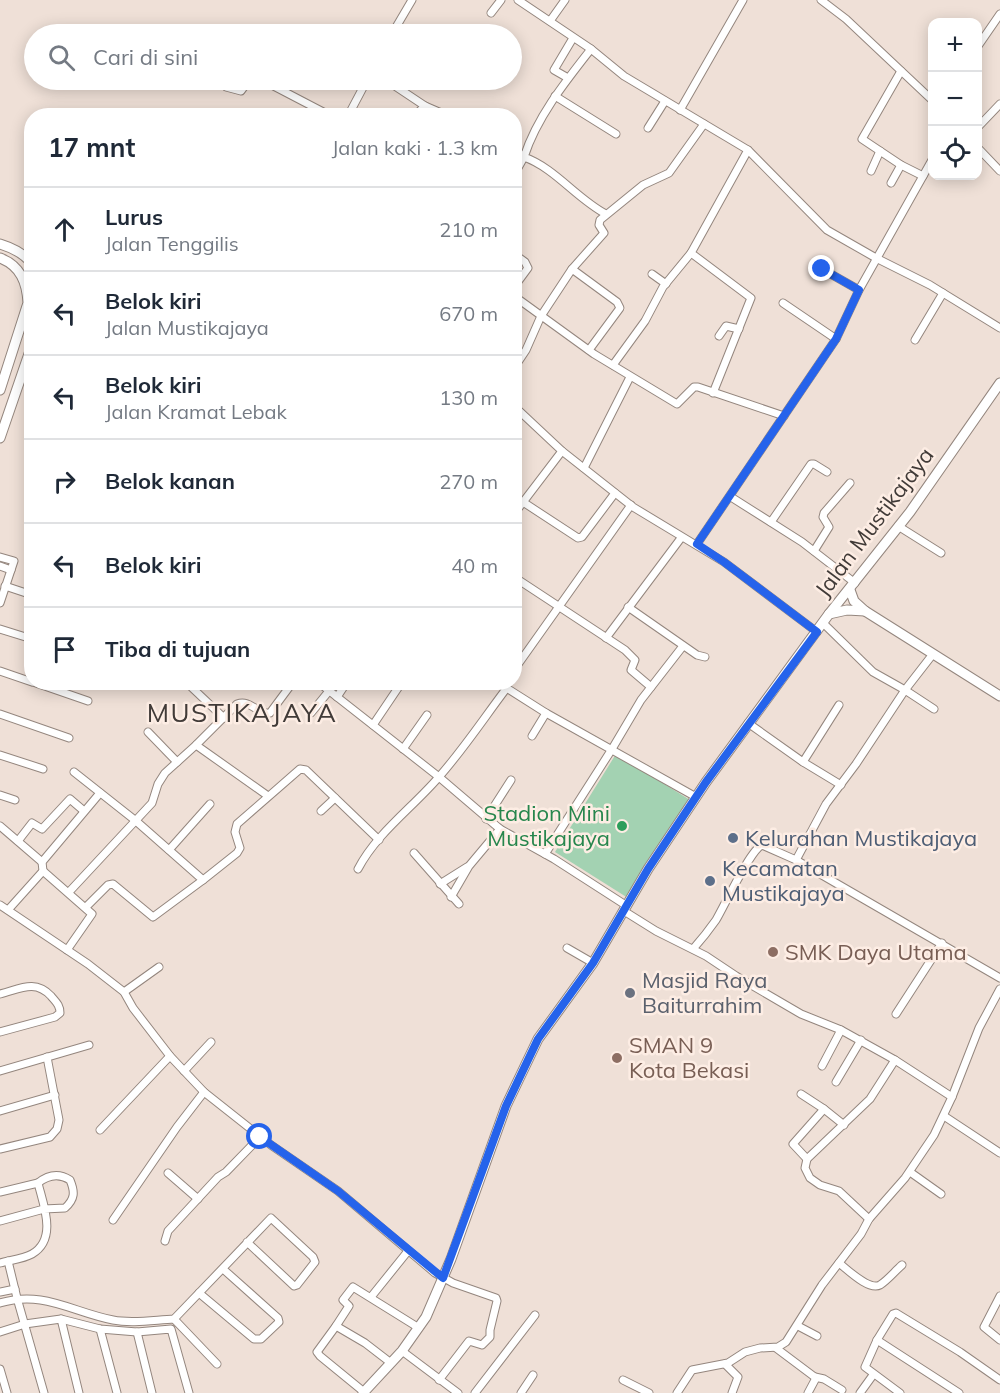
<!DOCTYPE html>
<html lang="id">
<meta charset="utf-8">
<style>
:root{--surface:#fff;--page:#f2f2f3;--text:#1f2937;--muted:#747a83;--line:#e0e1e3}
body{margin:0;font-family:Mulish,sans-serif;background:var(--page);color:var(--text)}
.controls{position:absolute;right:18px;top:18px;display:grid;overflow:hidden;border-radius:12px;box-shadow:0 3px 15px #0003}
.controls button{width:54px;height:54px;display:grid;place-items:center;padding:0;border:0;border-bottom:2px solid var(--line);background:var(--surface);color:var(--text);font:30px sans-serif}
.stop{position:absolute;width:18px;height:18px;margin:-14px;border:4px solid #2563eb;border-radius:50%;background:#fff}
.stop.end{background:#2563eb;border-color:#fff;box-shadow:0 2px 6px #0008}
.list{margin:0;padding:0;list-style:none}
h2{display:flex;justify-content:space-between;align-items:center;height:78px;margin:0;padding:0 24px;font-size:26px}
h2 small{font-size:20px;font-weight:400;color:var(--muted)}
.list li{display:grid;grid-template-columns:39px 1fr auto;gap:18px;align-items:center;box-sizing:border-box;height:84px;padding:0 24px;border-top:2px solid var(--line)}
.list b{display:block;font-size:22px;white-space:nowrap}
.list p{margin:0;font-size:20px;white-space:nowrap;color:var(--muted)}
.list em{font-size:20px;font-style:normal;color:var(--muted)}
.icon{flex:none;width:33px;height:33px;fill:none;stroke:currentColor;stroke-width:2;stroke-linecap:round;stroke-linejoin:round}
.map{position:relative;flex:none;width:1000px;height:1393px;overflow:hidden}
.search{position:absolute;background:var(--surface);box-shadow:0 3px 15px #0003;left:24px;top:24px;width:498px;height:66px;display:flex;align-items:center;gap:15px;box-sizing:border-box;padding:0 21px;border-radius:33px;color:var(--muted);font-size:22px}
.panel{position:absolute;background:var(--surface);box-shadow:0 3px 15px #0003;left:24px;top:108px;width:498px;height:582px;border-radius:24px}
.map>svg:first-child{display:block}
.green{fill:#a3d2b2}
.lines{fill:none;stroke-linecap:round;stroke-linejoin:round}
.street-casing{stroke:#94867e;stroke-width:9}
.secondary-casing{stroke:#94867e;stroke-width:11}
.street{stroke:#fff;stroke-width:7}
.secondary{stroke:#fff;stroke-width:9}
.route{stroke:#2563eb;stroke-width:8}
.leisure-dot{fill:#2e9e5b;stroke:#fdede4;stroke-width:2}
.service-dot{fill:#5c6f8a;stroke:#fdede4;stroke-width:2}
.education-dot{fill:#8d6e63;stroke:#fdede4;stroke-width:2}
.worship-dot{fill:#6b7280;stroke:#fdede4;stroke-width:2}
.labels{text-anchor:middle;stroke-width:5;stroke-linejoin:round;paint-order:stroke}
.street-label{font-size:22px;fill:#413b38;stroke:#fdede4}
.leisure-label{font-size:22px;fill:#27864d;stroke:#fdede4;text-anchor:end}
.service-label{font-size:22px;fill:#4e5e75;stroke:#fdede4;text-anchor:start}
.education-label{font-size:22px;fill:#785e54;stroke:#fdede4;text-anchor:start}
.worship-label{font-size:22px;fill:#5b616d;stroke:#fdede4;text-anchor:start}
.quarter-label{font-size:26px;letter-spacing:1.5px;fill:#413b38;stroke:#fdede4}
</style>
<div class="map">
<svg width="1000" height="1393" viewBox="0 0 1000 1393">
<rect width="100%" height="100%" fill="#efe0d7"/>
<polygon class="green" points="616,754 690,800 628,898 555,852"/>
<g class="lines">
<g class="street-casing">
<g id="street">
<polyline points="518,0 591,49 624,76 748,150 827,230 876,258 930,285 1000,328"/>
<polyline points="821,0 846,19 932,100"/>
<polyline points="491,13 501,0"/>
<polyline points="550,21 565,0"/>
<polyline points="392,34 412,0"/>
<polyline points="978,46 1000,14"/>
<path d="M591,49C565,82 537,117 524,157C555,168 577,199 606,214"/>
<polyline points="901,71 862,139 901,165 923,176"/>
<polyline points="568,78 554,70 573,38"/>
<polyline points="262,80 331,116"/>
<polyline points="386,80 425,106"/>
<polyline points="226,87 241,91 249,80"/>
<polyline points="555,96 616,134"/>
<polyline points="680,110 743,0"/>
<polyline points="348,116 367,80"/>
<polyline points="414,116 425,106 448,116"/>
<polyline points="978,127 1000,104"/>
<polyline points="648,128 665,101"/>
<polyline points="978,148 1000,171"/>
<polyline points="514,149 524,157 514,175"/>
<polyline points="871,171 880,151"/>
<polyline points="891,183 901,165"/>
<polyline points="514,254 525,262 528,268 514,287"/>
<polyline points="572,269 617,302 620,308 589,350"/>
<polyline points="822,269 859,290"/>
<polyline points="652,274 666,284"/>
<polyline points="514,296 594,354 677,404 694,387 698,387 784,416"/>
<polyline points="783,303 836,339"/>
<polyline points="719,336 726,326 739,329"/>
<polyline points="915,340 943,293"/>
<polyline points="613,365 645,321 663,287 691,253"/>
<polyline points="514,368 526,350 541,316 572,269 604,233 599,225 600,220 643,185 669,173 704,124"/>
<polyline points="713,393 751,298 691,253 748,150"/>
<polyline points="514,406 562,451 633,507 724,562 817,632"/>
<polyline points="584,468 630,377"/>
<polyline points="731,497 802,542 855,583"/>
<polyline points="523,502 578,538 582,537 615,493"/>
<polyline points="514,514 562,451"/>
<polyline points="771,522 811,464 814,464 827,472"/>
<polyline points="898,526 941,553"/>
<polyline points="697,544 836,339 859,290 932,160"/>
<polyline points="814,551 829,527 823,517 824,513 850,483"/>
<polyline points="0,557 14,561 0,603"/>
<polyline points="0,566 11,570"/>
<polyline points="514,577 625,650 635,660 631,670 651,687"/>
<polyline points="5,586 32,595"/>
<polyline points="628,607 697,655 705,657"/>
<polyline points="823,623 873,672 905,690 933,654"/>
<polyline points="0,629 32,639"/>
<polyline points="606,638 681,538"/>
<polyline points="514,670 631,505"/>
<polyline points="0,671 32,682"/>
<polyline points="33,682 88,701"/>
<polyline points="186,682 224,718"/>
<polyline points="318,682 439,777 500,829 554,859 627,906"/>
<polyline points="497,682 546,713 696,797"/>
<polyline points="337,697 347,682"/>
<polyline points="311,713 329,691"/>
<polyline points="0,714 69,738"/>
<polyline points="748,723 803,762 841,785"/>
<polyline points="373,725 402,682"/>
<polyline points="148,732 177,762"/>
<polyline points="532,736 546,713"/>
<polyline points="196,745 268,796"/>
<polyline points="403,749 427,715"/>
<polyline points="0,755 43,769"/>
<polyline points="803,762 839,705"/>
<polyline points="74,772 136,821 203,880 153,917 113,884 108,885 86,907"/>
<polyline points="0,795 15,800"/>
<polyline points="321,811 335,798"/>
<polyline points="486,819 511,780"/>
<polyline points="0,826 42,862"/>
<polyline points="18,841 32,823 42,829 70,799 84,811"/>
<polyline points="169,850 210,804"/>
<polyline points="414,853 459,904"/>
<polyline points="545,854 612,749 641,700 683,646"/>
<polyline points="796,860 826,804 856,764 905,690 934,709"/>
<path d="M358,869C376,834 412,808 438,778C463,750 484,718 506,689"/>
<polyline points="43,871 92,914 67,950"/>
<polyline points="203,880 237,853 240,848 235,832 237,824 300,769 306,770 379,840"/>
<polyline points="440,884 467,867"/>
<path d="M69,892L152,803L158,784L165,773L196,745L237,704C251,699 257,715 270,713L293,682"/>
<polyline points="451,897 469,866 500,829"/>
<polyline points="0,905 88,964 124,992 133,1008 170,1056 204,1092 271,1145 338,1191 435,1273 453,1283 496,1298 497,1301 490,1330 490,1337 482,1345 469,1341 439,1380"/>
<polyline points="8,910 43,871 42,862 100,793"/>
<polyline points="624,911 656,931 706,956 736,976 801,1014 841,1030 895,1060 952,1097"/>
<polyline points="567,948 593,963"/>
<path d="M693,949C701,940 709,930 716,920C725,905 750,850 762,845L796,860L1000,978"/>
<polyline points="124,992 159,967"/>
<path d="M0,994C20,989 35,979 51,996C56,1002 60,1005 60,1013L55,1017L0,1032"/>
<polyline points="896,1014 942,943"/>
<polyline points="822,1066 841,1030"/>
<polyline points="0,1071 89,1045"/>
<polyline points="184,1071 211,1042"/>
<polyline points="836,1082 861,1040"/>
<polyline points="801,1094 824,1109 844,1125"/>
<polyline points="824,1109 793,1144 807,1159 870,1099 895,1060"/>
<polyline points="0,1111 55,1095"/>
<polyline points="944,1116 1000,1153"/>
<polyline points="100,1130 170,1056"/>
<polyline points="0,1149 50,1137 57,1129 59,1120 47,1057"/>
<polyline points="807,1159 805,1168 810,1178 820,1185 839,1191 869,1219"/>
<polyline points="910,1172 941,1194"/>
<polyline points="168,1173 198,1199"/>
<polyline points="0,1192 38,1183"/>
<polyline points="113,1220 177,1127 204,1092"/>
<path d="M0,1221L44,1209L65,1208C75,1199 75,1192 70,1180C59,1173 48,1175 38,1183C43,1204 58,1239 32,1254C23,1259 11,1260 0,1263"/>
<polyline points="165,1241 168,1231 218,1177 226,1172 260,1137"/>
<polyline points="8,1261 17,1298 44,1393"/>
<path d="M839,1263C848,1270 869,1291 880,1285C888,1280 895,1271 902,1265"/>
<polyline points="0,1292 15,1289"/>
<polyline points="199,1293 254,1339 261,1339 279,1322 278,1318 223,1269"/>
<polyline points="1000,1296 984,1327 1000,1340"/>
<polyline points="371,1297 408,1251"/>
<path d="M0,1303C43,1290 72,1312 113,1320C132,1324 154,1320 174,1319L271,1218L313,1257L315,1262L297,1285L294,1286L247,1242"/>
<polyline points="61,1319 100,1329 137,1332 171,1329 189,1393"/>
<polyline points="174,1319 217,1364"/>
<polyline points="336,1326 349,1306 343,1300 353,1287 419,1328"/>
<polyline points="798,1326 817,1336"/>
<polyline points="100,1329 117,1393"/>
<polyline points="0,1332 25,1324 61,1319 79,1393"/>
<polyline points="137,1332 152,1393"/>
<polyline points="877,1340 959,1393"/>
<polyline points="776,1348 816,1378 808,1393"/>
<polyline points="402,1351 458,1393"/>
<polyline points="725,1364 738,1377 732,1393"/>
<polyline points="0,1369 7,1393"/>
<polyline points="815,1377 824,1379 842,1390"/>
<polyline points="623,1380 649,1393"/>
<polyline points="364,1392 320,1356 317,1352 336,1326 365,1343 391,1363"/>
<polyline points="475,1393 535,1315"/>
<polyline points="521,1393 533,1375"/>
<polyline points="677,1393 692,1370 728,1363 745,1352 760,1348 778,1347 786,1342 822,1285 861,1234 869,1219 905,1178 934,1135 952,1097 979,1028 1000,989"/>
<polyline points="860,1393 873,1375"/>
<polyline points="900,1393 865,1367 877,1340 893,1314 896,1313 960,1352 1000,1380"/>
</g>
</g>
<g class="secondary-casing">
<g id="secondary">
<path d="M0,244C13,248 24,253 32,264"/>
<path d="M0,258C21,266 27,283 28,303L0,390"/>
<polyline points="0,438 32,345"/>
<polyline points="850,590 854,601 865,611 1000,696"/>
<polyline points="829,614 847,610 865,611"/>
<polyline points="363,1393 402,1351 426,1317 451,1259 506,1106 538,1039 593,963 648,869 706,782 829,614 910,512 1000,383"/>
</g>
</g>
<use href="#street" class="street"/>
<use href="#secondary" class="secondary"/>
</g>
<g class="lines">
<polyline class="route" points="260,1137 338,1191 443,1278 506,1106 538,1039 593,963 648,869 706,782 817,632 724,562 697,544 836,339 859,290 822,269"/>
</g>
<circle class="leisure-dot" cx="622" cy="826" r="6"/>
<g class="service-dot">
<circle cx="733" cy="838" r="6"/>
<circle cx="710" cy="881" r="6"/>
</g>
<g class="education-dot">
<circle cx="773" cy="952" r="6"/>
<circle cx="617" cy="1058" r="6"/>
</g>
<circle class="worship-dot" cx="630" cy="993" r="6"/>
<g class="labels">
<g class="street-label">
<text transform="translate(874 522) rotate(-53)" y="8">Jalan Mustikajaya</text>
</g>
<g class="leisure-label">
<text x="610" y="821">Stadion Mini<tspan x="610" dy="25">Mustikajaya</tspan></text>
</g>
<g class="service-label">
<text x="745" y="846">Kelurahan Mustikajaya</text>
<text x="722" y="876">Kecamatan<tspan x="722" dy="25">Mustikajaya</tspan></text>
</g>
<g class="education-label">
<text x="785" y="960">SMK Daya Utama</text>
<text x="629" y="1053">SMAN 9<tspan x="629" dy="25">Kota Bekasi</tspan></text>
</g>
<g class="worship-label">
<text x="642" y="988">Masjid Raya<tspan x="642" dy="25">Baiturrahim</tspan></text>
</g>
<g class="quarter-label">
<text x="242" y="722">MUSTIKAJAYA</text>
</g>
</g>
</svg>
<div class="controls">
<button>+</button>
<button>−</button>
<button><svg class="icon" aria-label="locate" viewBox="0 0 24 24"><circle cx="12" cy="12" r="6"/><path d="M12 2v4M12 18v4M2 12h4M18 12h4"/></svg></button>
</div>
<div class="stop" style="left:260px;top:1137px"></div>
<div class="stop end" style="left:822px;top:269px"></div>
<div class="search"><svg class="icon" aria-label="search" viewBox="0 0 24 24"><circle cx="10" cy="10" r="6"/><path d="M15 15l6 6"/></svg>Cari di sini</div>
<section class="panel">
<h2>17 mnt<small>Jalan kaki · 1.3 km</small></h2>
<ul class="list">
<li><svg class="icon" aria-label="ahead" viewBox="0 0 24 24"><path d="M12 20V5M6 11l6-6 6 6"/></svg><div><b>Lurus</b><p>Jalan Tenggilis</p></div><em>210 m</em></li>
<li><svg class="icon" aria-label="left" viewBox="0 0 24 24"><path d="M17 20v-9H6M10 6l-5 5 5 5"/></svg><div><b>Belok kiri</b><p>Jalan Mustikajaya</p></div><em>670 m</em></li>
<li><svg class="icon" aria-label="left" viewBox="0 0 24 24"><path d="M17 20v-9H6M10 6l-5 5 5 5"/></svg><div><b>Belok kiri</b><p>Jalan Kramat Lebak</p></div><em>130 m</em></li>
<li><svg class="icon" aria-label="right" viewBox="0 0 24 24"><path d="M7 20v-9h11M14 6l5 5-5 5"/></svg><div><b>Belok kanan</b></div><em>270 m</em></li>
<li><svg class="icon" aria-label="left" viewBox="0 0 24 24"><path d="M17 20v-9H6M10 6l-5 5 5 5"/></svg><div><b>Belok kiri</b></div><em>40 m</em></li>
<li><svg class="icon" aria-label="arrive" viewBox="0 0 24 24"><path d="M6 21V4h12l-3 4 3 4H6"/></svg><div><b>Tiba di tujuan</b></div></li>
</ul>
</section>
</div>
